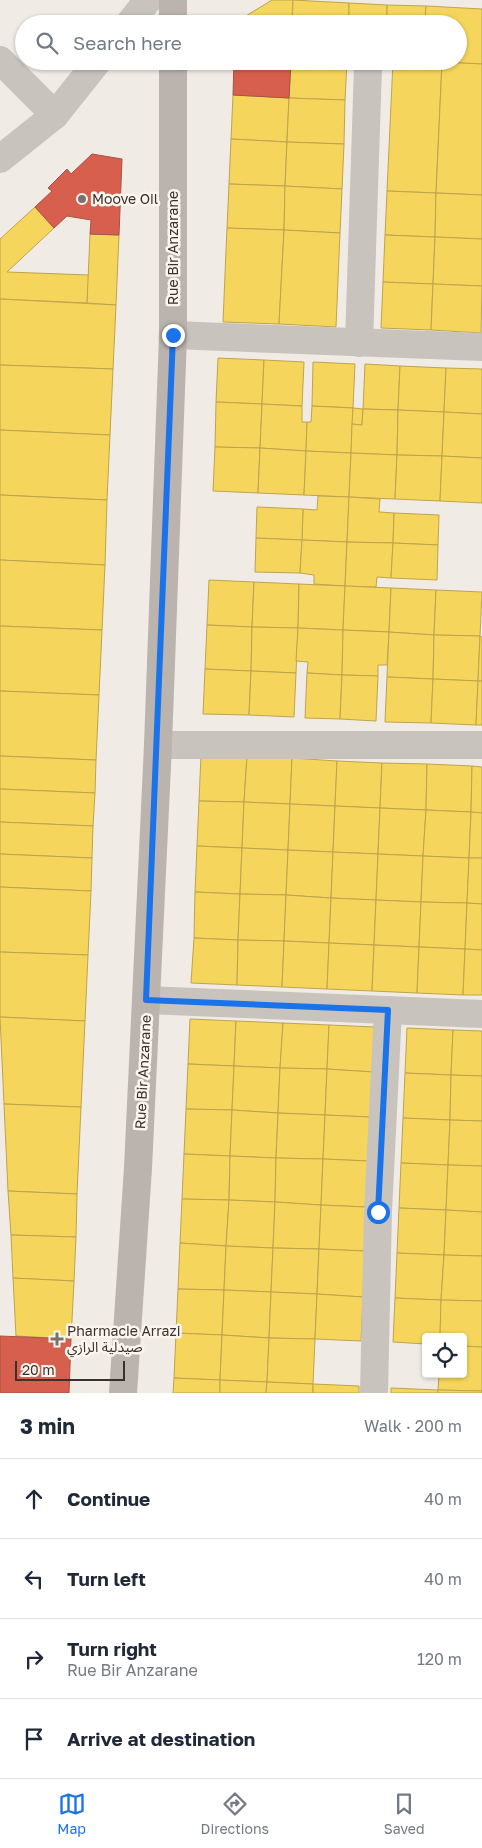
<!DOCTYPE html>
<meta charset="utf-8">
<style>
:root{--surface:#fff;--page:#f2f2f3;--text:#1f2937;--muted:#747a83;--line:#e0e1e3;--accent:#1a73e8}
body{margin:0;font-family:"Golos Text","Noto Sans Arabic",sans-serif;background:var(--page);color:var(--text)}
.controls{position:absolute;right:15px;bottom:15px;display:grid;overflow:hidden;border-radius:5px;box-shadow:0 1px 4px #0004}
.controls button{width:45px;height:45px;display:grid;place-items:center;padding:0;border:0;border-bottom:1px solid var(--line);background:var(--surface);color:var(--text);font:25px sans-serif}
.scale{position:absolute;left:15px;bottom:12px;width:110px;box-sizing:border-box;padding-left:5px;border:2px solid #3b302b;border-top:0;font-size:14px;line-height:18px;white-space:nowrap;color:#3b302b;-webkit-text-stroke:4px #fbf5ee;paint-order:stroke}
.stop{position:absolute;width:15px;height:15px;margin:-11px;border:4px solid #1a73e8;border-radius:50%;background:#fff}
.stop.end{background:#1a73e8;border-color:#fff;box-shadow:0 1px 5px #0008}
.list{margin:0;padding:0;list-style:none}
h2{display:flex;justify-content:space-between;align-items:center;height:65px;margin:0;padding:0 20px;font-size:21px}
h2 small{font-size:16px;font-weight:400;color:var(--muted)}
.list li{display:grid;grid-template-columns:32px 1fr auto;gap:15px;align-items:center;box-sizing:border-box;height:80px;padding:0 20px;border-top:1px solid var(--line)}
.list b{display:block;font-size:19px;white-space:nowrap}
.list p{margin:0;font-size:16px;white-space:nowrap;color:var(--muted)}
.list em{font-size:16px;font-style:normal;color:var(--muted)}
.icon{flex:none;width:28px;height:28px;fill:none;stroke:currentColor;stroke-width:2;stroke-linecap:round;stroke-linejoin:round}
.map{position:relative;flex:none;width:482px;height:1393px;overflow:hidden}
.search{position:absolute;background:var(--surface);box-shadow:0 1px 4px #0004;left:15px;right:15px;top:15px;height:55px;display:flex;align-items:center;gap:12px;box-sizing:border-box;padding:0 18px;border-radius:28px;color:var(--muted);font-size:19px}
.sheet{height:385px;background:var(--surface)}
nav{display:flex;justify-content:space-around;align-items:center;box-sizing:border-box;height:70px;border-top:1px solid var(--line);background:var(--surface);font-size:14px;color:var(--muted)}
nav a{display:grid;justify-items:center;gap:2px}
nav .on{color:var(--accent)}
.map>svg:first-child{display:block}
.homes{fill:#f6d55c;stroke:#bea44d}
.shops{fill:#d6604d;stroke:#a85243}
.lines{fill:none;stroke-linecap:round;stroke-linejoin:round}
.street{stroke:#c9c3be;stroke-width:28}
.secondary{stroke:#bab3ae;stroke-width:28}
.route{stroke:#1a73e8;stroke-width:6}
.poi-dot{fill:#7a716c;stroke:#fbf5ee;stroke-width:2}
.labels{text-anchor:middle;stroke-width:5;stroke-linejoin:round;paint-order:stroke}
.poi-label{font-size:14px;fill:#3b302b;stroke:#fbf5ee;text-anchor:start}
.street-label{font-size:14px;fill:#3b302b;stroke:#fbf5ee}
</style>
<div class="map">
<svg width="482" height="1393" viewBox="0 0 482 1393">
<rect width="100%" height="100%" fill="#f0ebe5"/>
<g class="homes">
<polygon points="272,0 293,0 292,24 236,24 236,22"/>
<polygon points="293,0 349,3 349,24 292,24"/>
<polygon points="349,3 387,5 387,24 349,24"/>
<polygon points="387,5 426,6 425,24 387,24"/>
<polygon points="426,6 482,9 482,64 423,61 458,61 458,24 425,24"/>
<polygon points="291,61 347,61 345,100 289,98"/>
<polygon points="393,61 442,62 436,193 387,191"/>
<polygon points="442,62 482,64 482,195 436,193"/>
<polygon points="233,95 289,98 287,142 231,139"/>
<polygon points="289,98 345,100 344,144 287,142"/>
<polygon points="231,139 287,142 285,186 229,184"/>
<polygon points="287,142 344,144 342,189 285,186"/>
<polygon points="229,184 285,186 284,230 227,228"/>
<polygon points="285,186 342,189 340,233 284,230"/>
<polygon points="387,191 436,193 435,237 385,235"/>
<polygon points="436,193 482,195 482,239 435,237"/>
<polygon points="35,207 54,228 7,272 89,275 87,303 0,299 0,239"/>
<polygon points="227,228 284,230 279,324 223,322"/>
<polygon points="284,230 340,233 336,327 279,324"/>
<polygon points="90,234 119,235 116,305 87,303"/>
<polygon points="385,235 435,237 433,284 383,282"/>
<polygon points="435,237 482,239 482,286 433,284"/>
<polygon points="383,282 433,284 431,330 381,328"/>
<polygon points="433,284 482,286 481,333 431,330"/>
<polygon points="0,299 116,305 113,369 0,365"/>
<polygon points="218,358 264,360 262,404 216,402"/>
<polygon points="264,360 304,362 302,406 262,404"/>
<polygon points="313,362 355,364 353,408 312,406"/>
<polygon points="365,364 400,366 398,410 363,409"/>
<polygon points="0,365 113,369 110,435 0,430"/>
<polygon points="400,366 446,368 444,412 398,410"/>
<polygon points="446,368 482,369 482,414 444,412"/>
<polygon points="216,402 262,404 260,448 215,447"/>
<polygon points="262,404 302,406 302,422 307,422 306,451 260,448"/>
<polygon points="312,406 353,408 351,453 306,451 307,422 311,422"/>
<polygon points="353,408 363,409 362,425 352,424"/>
<polygon points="363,409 398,410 397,455 351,453 352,424 362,425"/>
<polygon points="398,410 444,412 442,456 397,455"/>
<polygon points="444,412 482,414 482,458 442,456"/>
<polygon points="0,430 110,435 107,500 0,495"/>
<polygon points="215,447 260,448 258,493 213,491"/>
<polygon points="260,448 306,451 304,495 258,493"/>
<polygon points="306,451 351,453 349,497 304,495"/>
<polygon points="351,453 397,455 395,499 349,497"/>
<polygon points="397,455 442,456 440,501 395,499"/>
<polygon points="442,456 482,458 482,503 440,501"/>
<polygon points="0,495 107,500 105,565 0,560"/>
<polygon points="318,496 349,497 347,542 302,540 303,509 317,510"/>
<polygon points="349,497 380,499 379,512 394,513 393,543 347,542"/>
<polygon points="257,507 303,509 302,540 256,538"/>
<polygon points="394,513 439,515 438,545 393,543"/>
<polygon points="256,538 302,540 300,573 255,572"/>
<polygon points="302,540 347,542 345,586 314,584 314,575 300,573"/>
<polygon points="347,542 393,543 391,578 377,577 376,587 345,586"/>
<polygon points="393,543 438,545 437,580 391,578"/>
<polygon points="0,560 105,565 102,630 0,626"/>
<polygon points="209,580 254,582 252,627 207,625"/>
<polygon points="254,582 299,584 298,628 252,627"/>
<polygon points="299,584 345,586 343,630 298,628"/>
<polygon points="345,586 391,588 389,632 343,630"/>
<polygon points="391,588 436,590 434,635 389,632"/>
<polygon points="436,590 482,592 480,636 434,635"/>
<polygon points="207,625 252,627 251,671 205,669"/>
<polygon points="0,626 102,630 99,695 0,691"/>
<polygon points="252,627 298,628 296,673 251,671"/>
<polygon points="298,628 343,630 342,675 307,673 308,662 296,661"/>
<polygon points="343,630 389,632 387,665 378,665 378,676 342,675"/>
<polygon points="389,632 434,635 433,679 387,677"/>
<polygon points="434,635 480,636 478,681 433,679"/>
<polygon points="480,636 482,637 482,681 478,681"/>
<polygon points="205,669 251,671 249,715 203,714"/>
<polygon points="251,671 296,673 294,717 249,715"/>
<polygon points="307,673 342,675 340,719 305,718"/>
<polygon points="342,675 378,676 376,721 340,719"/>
<polygon points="387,677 433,679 431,723 385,722"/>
<polygon points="433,679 478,681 476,725 431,723"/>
<polygon points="478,681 482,681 482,725 476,725"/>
<polygon points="0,691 99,695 96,760 0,756"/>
<polygon points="201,755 247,756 244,802 199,801"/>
<polygon points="0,756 96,760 95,793 0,789"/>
<polygon points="247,756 292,758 290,804 244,802"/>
<polygon points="292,758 337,761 335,806 290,804"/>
<polygon points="337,761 382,763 380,808 335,806"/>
<polygon points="382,763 427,764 426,810 380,808"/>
<polygon points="427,764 472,766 471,812 426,810"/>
<polygon points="472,766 482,767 482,813 471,812"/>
<polygon points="0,789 95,793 93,826 0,822"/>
<polygon points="199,801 244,802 242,848 197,846"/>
<polygon points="244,802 290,804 288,850 242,848"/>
<polygon points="290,804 335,806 333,852 288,850"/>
<polygon points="335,806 380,808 378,854 333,852"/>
<polygon points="380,808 426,810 423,856 378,854"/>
<polygon points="426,810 471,812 469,858 423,856"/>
<polygon points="471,812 482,813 482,858 469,858"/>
<polygon points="0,822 93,826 92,858 0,854"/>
<polygon points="197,846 242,848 240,894 195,892"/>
<polygon points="242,848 288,850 286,895 240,894"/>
<polygon points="288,850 333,852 331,898 286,895"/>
<polygon points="333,852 378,854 376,900 331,898"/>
<polygon points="0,854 92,858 91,891 0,887"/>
<polygon points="378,854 423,856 421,902 376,900"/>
<polygon points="423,856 469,858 467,903 421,902"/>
<polygon points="469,858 482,858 482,904 467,903"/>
<polygon points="0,887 91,891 88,955 0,952"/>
<polygon points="195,892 240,894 238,940 194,938"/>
<polygon points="240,894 286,895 284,941 238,940"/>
<polygon points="286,895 331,898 329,943 284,941"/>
<polygon points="331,898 376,900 374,945 329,943"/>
<polygon points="376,900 421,902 419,947 374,945"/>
<polygon points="421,902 467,903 465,949 419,947"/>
<polygon points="467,903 482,904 482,950 465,949"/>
<polygon points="194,938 238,940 237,985 191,983"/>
<polygon points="238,940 284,941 282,987 237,985"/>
<polygon points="284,941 329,943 327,989 282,987"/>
<polygon points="329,943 374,945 372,991 327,989"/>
<polygon points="374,945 419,947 417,993 372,991"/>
<polygon points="419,947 465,949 463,995 417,993"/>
<polygon points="465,949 482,950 482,995 463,995"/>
<polygon points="0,952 88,955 85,1021 0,1017"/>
<polygon points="0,1017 85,1021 81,1107 4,1104"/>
<polygon points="190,1019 236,1021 234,1066 188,1064"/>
<polygon points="236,1021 283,1023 280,1068 234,1066"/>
<polygon points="283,1023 329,1025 327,1069 280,1068"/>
<polygon points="329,1025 375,1027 373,1072 327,1069"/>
<polygon points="407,1028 453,1030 451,1075 405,1073"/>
<polygon points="453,1030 482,1031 482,1076 451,1075"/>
<polygon points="188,1064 234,1066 232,1110 186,1109"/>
<polygon points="234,1066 280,1068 278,1113 232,1110"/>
<polygon points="280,1068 327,1069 325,1115 278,1113"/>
<polygon points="327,1069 373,1072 371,1117 325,1115"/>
<polygon points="405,1073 451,1075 450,1120 403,1118"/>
<polygon points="451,1075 482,1076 482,1121 450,1120"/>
<polygon points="4,1104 81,1107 77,1194 8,1191"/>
<polygon points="186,1109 232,1110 230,1156 184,1154"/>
<polygon points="232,1110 278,1113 276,1158 230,1156"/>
<polygon points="278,1113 325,1115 323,1159 276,1158"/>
<polygon points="325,1115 371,1117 369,1161 323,1159"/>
<polygon points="403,1118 450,1120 448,1165 401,1163"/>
<polygon points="450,1120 482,1121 482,1166 448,1165"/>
<polygon points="184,1154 230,1156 229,1200 182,1199"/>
<polygon points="230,1156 276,1158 275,1202 229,1200"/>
<polygon points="276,1158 323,1159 321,1205 275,1202"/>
<polygon points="323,1159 369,1161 367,1207 321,1205"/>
<polygon points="401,1163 448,1165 446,1210 399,1208"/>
<polygon points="448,1165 482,1166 482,1212 446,1210"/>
<polygon points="8,1191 77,1194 76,1237 11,1235"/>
<polygon points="182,1199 229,1200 226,1246 180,1243"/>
<polygon points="229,1200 275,1202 273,1248 226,1246"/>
<polygon points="275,1202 321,1205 319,1249 273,1248"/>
<polygon points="321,1205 367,1207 365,1251 319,1249"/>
<polygon points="399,1208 446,1210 444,1255 397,1253"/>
<polygon points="446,1210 482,1212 482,1256 444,1255"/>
<polygon points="11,1235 76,1237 74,1281 13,1278"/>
<polygon points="180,1243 226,1246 224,1290 178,1289"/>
<polygon points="226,1246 273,1248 271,1292 224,1290"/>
<polygon points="273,1248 319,1249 317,1294 271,1292"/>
<polygon points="319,1249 365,1251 363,1297 317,1294"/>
<polygon points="397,1253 444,1255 441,1300 395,1298"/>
<polygon points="444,1255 482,1256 482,1301 441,1300"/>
<polygon points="13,1278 74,1281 71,1339 16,1336"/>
<polygon points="178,1289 224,1290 222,1335 176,1333"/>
<polygon points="224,1290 271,1292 269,1338 222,1335"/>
<polygon points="271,1292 317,1294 315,1339 269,1338"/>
<polygon points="317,1294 363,1297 361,1341 315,1339"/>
<polygon points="395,1298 441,1300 440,1337 426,1337 426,1344 393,1342"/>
<polygon points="441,1300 482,1301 482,1347 463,1346 463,1337 440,1337"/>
<polygon points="176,1333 222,1335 220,1380 174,1378"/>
<polygon points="222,1335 269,1338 267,1382 220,1380"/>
<polygon points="269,1338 315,1339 313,1384 267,1382"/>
<polygon points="463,1346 482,1347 482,1391 438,1390 439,1374 463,1374"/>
<polygon points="174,1378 220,1380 220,1393 173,1393"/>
<polygon points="220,1380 267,1382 266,1393 220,1393"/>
<polygon points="267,1382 313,1384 313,1393 266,1393"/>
<polygon points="313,1384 359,1386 359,1393 313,1393"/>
<polygon points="391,1388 438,1390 438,1393 391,1393"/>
<polygon points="438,1390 482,1391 482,1393 438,1393"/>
</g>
<g class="shops">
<polygon points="234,61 291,61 289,98 233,95"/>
<polygon points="92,154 122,159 119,235 90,234 91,220 67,216 54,228 35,207 52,191 48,188 67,169 71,174"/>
<polygon points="0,1336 71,1339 69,1393 0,1393"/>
</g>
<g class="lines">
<g class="street">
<polyline points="129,24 148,0"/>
<polyline points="0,60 55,115"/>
<polyline points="0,159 55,115 98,61"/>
<polyline points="173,335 482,347"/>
<polyline points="359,343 368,66"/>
<polyline points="158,745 482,745"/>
<polyline points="146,1000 482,1014"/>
<polyline points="374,1393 378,1212 388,1010"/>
</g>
<g class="secondary">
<polyline points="173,24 173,0"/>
<polyline points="123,1393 138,1168 158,745 173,335 173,61"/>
</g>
</g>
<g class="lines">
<polyline class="route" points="173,335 146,1000 388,1010 378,1212"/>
</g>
<g class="poi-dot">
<circle cx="82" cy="199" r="5"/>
<path d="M54.5 1331.5h5v5h5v5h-5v5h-5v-5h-5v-5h5z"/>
</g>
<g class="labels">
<g class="poi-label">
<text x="92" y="204">Moove Oil</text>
<text x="67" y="1336">Pharmacie Arrazi<tspan x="67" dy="16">صيدلية الرازي</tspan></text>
</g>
<g class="street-label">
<text transform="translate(173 248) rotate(-90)" y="5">Rue Bir Anzarane</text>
<text transform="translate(143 1072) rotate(-87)" y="5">Rue Bir Anzarane</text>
</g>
</g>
</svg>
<div class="controls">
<button><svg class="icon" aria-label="locate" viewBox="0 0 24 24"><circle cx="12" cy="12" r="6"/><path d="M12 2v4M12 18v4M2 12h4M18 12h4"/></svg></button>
</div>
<div class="scale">20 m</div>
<div class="stop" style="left:378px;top:1212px"></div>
<div class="stop end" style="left:173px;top:335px"></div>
<div class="search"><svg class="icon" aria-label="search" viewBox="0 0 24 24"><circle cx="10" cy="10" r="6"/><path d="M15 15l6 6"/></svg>Search here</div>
</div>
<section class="sheet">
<h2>3 min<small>Walk · 200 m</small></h2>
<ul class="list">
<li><svg class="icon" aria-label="ahead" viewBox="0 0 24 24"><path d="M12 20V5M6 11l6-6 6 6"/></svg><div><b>Continue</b></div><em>40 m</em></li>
<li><svg class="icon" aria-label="left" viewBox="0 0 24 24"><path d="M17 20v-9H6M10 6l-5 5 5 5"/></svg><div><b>Turn left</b></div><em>40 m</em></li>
<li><svg class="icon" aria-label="right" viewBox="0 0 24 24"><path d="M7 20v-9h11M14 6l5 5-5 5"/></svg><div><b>Turn right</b><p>Rue Bir Anzarane</p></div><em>120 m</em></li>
<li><svg class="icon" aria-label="arrive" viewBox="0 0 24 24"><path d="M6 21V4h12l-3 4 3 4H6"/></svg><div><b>Arrive at destination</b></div></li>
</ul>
</section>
<nav>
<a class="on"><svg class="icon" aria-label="map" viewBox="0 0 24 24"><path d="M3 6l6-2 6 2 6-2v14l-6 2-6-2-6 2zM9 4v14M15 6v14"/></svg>Map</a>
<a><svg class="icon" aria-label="directions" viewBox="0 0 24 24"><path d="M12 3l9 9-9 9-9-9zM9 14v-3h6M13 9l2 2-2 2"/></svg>Directions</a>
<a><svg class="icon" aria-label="saved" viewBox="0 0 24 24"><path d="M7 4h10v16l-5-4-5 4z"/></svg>Saved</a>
</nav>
